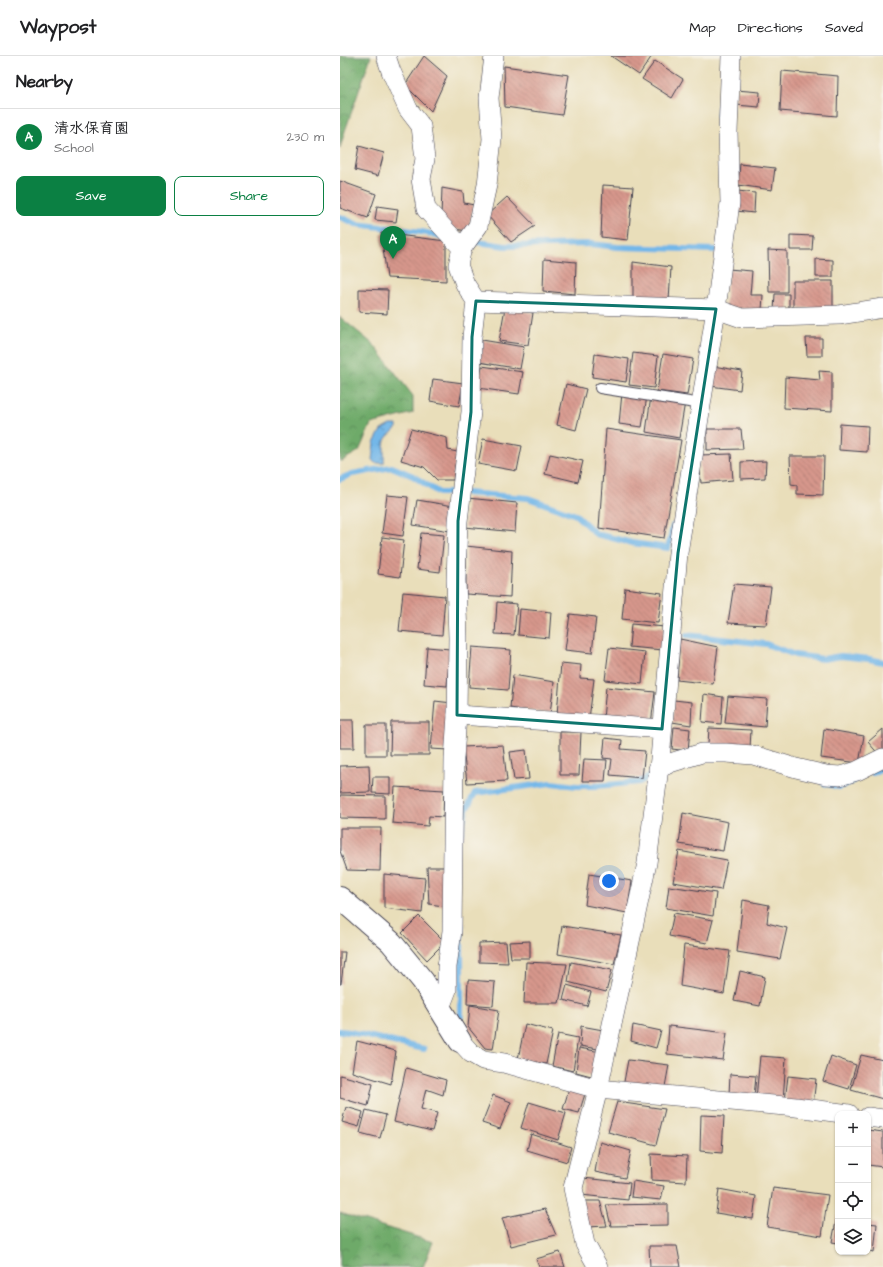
<!DOCTYPE html>
<meta charset="utf-8">
<style>
:root{--surface:#fff;--page:#f2f2f2;--text:#202124;--muted:#757577;--line:#e0e0e0;--accent:#0b8043}
body{margin:0;font-family:"Architects Daughter","Klee One",sans-serif;background:var(--page);color:var(--text)}
.controls{position:absolute;right:12px;bottom:12px;display:grid;overflow:hidden;border-radius:8px;box-shadow:0 1px 3px #0004}
.controls button{width:36px;height:36px;display:grid;place-items:center;padding:0;border:0;border-bottom:1px solid var(--line);background:var(--surface);color:var(--text);font:20px sans-serif}
.you{position:absolute;left:269px;top:825px;width:14px;height:14px;margin:-10px;border:3px solid #fff;border-radius:50%;background:#1a73e8;box-shadow:0 0 0 6px #1a73e833}
.badge{display:grid;place-items:center;width:26px;height:26px;border-radius:50%;background:var(--accent);color:#fff;font-size:13px;font-weight:700}
.pin{position:absolute;translate:-50% -33px;filter:drop-shadow(0 1px 2px #0008)}
.pin::after{content:'';position:absolute;top:21px;width:14px;height:12px;background:inherit;clip-path:polygon(0 0,100% 0,50% 100%)}
.list{margin:0;padding:0;list-style:none}
h2{display:flex;justify-content:space-between;align-items:center;height:52px;margin:0;padding:0 16px;font-size:17px}
h2 small{font-size:13px;font-weight:400;color:var(--muted)}
.list li{display:grid;grid-template-columns:26px 1fr auto;gap:12px;align-items:center;box-sizing:border-box;height:56px;padding:0 16px;border-top:1px solid var(--line)}
.list b{display:block;font-size:15px;white-space:nowrap}
.list p{margin:0;font-size:13px;white-space:nowrap;color:var(--muted)}
.list em{font-size:13px;font-style:normal;color:var(--muted)}
.actions{display:flex;gap:8px;padding:12px 16px}
.actions a{flex:1;padding:9px 0;border:1px solid var(--accent);border-radius:8px;text-align:center;font-size:14px;color:var(--accent)}
.actions .main{background:var(--accent);color:#fff}
.icon{flex:none;width:22px;height:22px;fill:none;stroke:currentColor;stroke-width:2;stroke-linecap:round;stroke-linejoin:round}
.map{position:relative;flex:none;width:543px;height:1211px;overflow:hidden}
header{display:flex;align-items:center;gap:24px;box-sizing:border-box;height:56px;padding:0 20px;background:var(--surface);border-bottom:1px solid var(--line)}
header strong{font-size:19px}
nav{display:flex;gap:22px;margin-inline-start:auto;font-size:14px}
main{display:flex}
aside{flex:1;background:var(--surface)}
.map>svg:first-child{display:block}
.forest{fill:url(#forest-crowns);stroke:#486652}
.water{fill:url(#water-ripples);stroke:#4a6c92}
.lines{fill:none;stroke-linecap:round;stroke-linejoin:round}
.stream{stroke:#73b7e9;stroke-width:6}
.building{fill:url(#building-back-hatch)}
.service-casing{stroke:#403e4e;stroke-width:12}
.minor-casing{stroke:#403e4e;stroke-width:20}
.tertiary-casing{stroke:#403e4e;stroke-width:24}
.service{stroke:#fff;stroke-width:10}
.minor{stroke:#fff;stroke-width:19}
.tertiary{stroke:#fff;stroke-width:22}
.marked{fill:none;stroke:#0f766e;stroke-width:3;stroke-linejoin:round}
</style>
<header>
<strong>Waypost</strong>
<nav><a>Map</a><a>Directions</a><a>Saved</a></nav>
</header>
<main>
<aside>
<h2>Nearby<small></small></h2>
<ul class="list">
<li><span class="badge">A</span><div><b>清水保育園</b><p>School</p></div><em>230 m</em></li>
</ul>
<div class="actions"><a class="main">Save</a><a>Share</a></div>
</aside>
<div class="map">
<svg width="543" height="1211" viewBox="0 0 543 1211">
<defs>
<pattern id="forest-crowns" width="20" height="18" patternUnits="userSpaceOnUse"><rect width="20" height="18" fill="#6eaa69"/><path d="M2 6a3 3 0 1 1 6 0M12 15a3 3 0 1 1 6 0" fill="none" stroke="#5a8a58"/></pattern>
<pattern id="water-ripples" width="26" height="14" patternUnits="userSpaceOnUse"><rect width="26" height="14" fill="#73b7e9"/><path d="M2 4q2-2 4 0t4 0M15 11q2-2 4 0t4 0" fill="none" stroke="#5e94be"/></pattern>
<pattern id="building-back-hatch" width="6" height="6" patternUnits="userSpaceOnUse"><rect width="6" height="6" fill="#d7978c"/><path d="M-1 5l2 2M0 0l6 6M5-1l2 2" fill="none" stroke="#ae7b74"/></pattern>
</defs>
<rect width="100%" height="100%" fill="#f7f3e8"/>
<filter id="ink" filterUnits="userSpaceOnUse"><feTurbulence type="fractalNoise" baseFrequency=".025" numOctaves="2"/><feDisplacementMap in="SourceGraphic" scale="8" xChannelSelector="R" yChannelSelector="G"/><feConvolveMatrix kernelMatrix="1 2 1 2 8 2 1 2 1" color-interpolation-filters="sRGB"/></filter>
<filter id="wash" filterUnits="userSpaceOnUse"><feTurbulence type="fractalNoise" baseFrequency=".012" numOctaves="4" result="noise"/><feDisplacementMap in="SourceGraphic" scale="16" xChannelSelector="R" yChannelSelector="G"/><feGaussianBlur stdDeviation="0.9" result="paint"/><feColorMatrix in="noise" values="0 0 0 0 0 0 0 0 0 0 0 0 0 0 0 0 0 1.4 0 .05"/><feComposite in="paint" operator="in"/></filter>
<g filter="url(#wash)">
<rect width="100%" height="100%" fill="#e9deba"/>
<g class="forest">
<polygon points="0,0 31,0 5,75 0,92"/>
<polygon points="0,261 34,289 73,340 73,357 31,368 19,395 0,406"/>
<polygon points="0,1157 93,1186 83,1211 0,1211"/>
</g>
<path class="water" d="M50,369H57V372C54,375 50,378 47,381C42,387 45,399 44,407H35L32,404L34,387L41,374Z"/>
<g class="lines">
<g class="stream">
<polyline points="380,71 379,60 380,50"/>
<polyline points="0,161 16,168 82,176 106,181"/>
<polyline points="131,185 165,190 251,188 277,191 376,194"/>
<polyline points="0,423 12,418 52,411 73,420 99,437 110,437"/>
<polyline points="127,437 188,442 236,459 256,478 292,487 328,492 333,470"/>
<polyline points="347,579 426,588 455,599 483,603 501,600 529,603 543,606"/>
<polyline points="533,717 543,713"/>
<polyline points="484,727 499,731 513,725"/>
<polyline points="121,777 126,754 135,737 211,727 237,730 256,730 299,726 311,720"/>
<polyline points="121,870 121,960"/>
<polyline points="0,975 10,976 84,993"/>
</g>
</g>
<g id="blocks">
<g class="building">
<polygon points="84,0 107,20 91,55 65,29"/>
<polygon points="271,0 312,0 299,19"/>
<polygon points="315,5 343,23 332,42 302,23"/>
<polygon points="164,10 229,19 222,59 165,51"/>
<polygon points="442,15 498,20 497,60 440,55"/>
<polygon points="396,34 420,36 419,51 396,49"/>
<polygon points="19,90 44,97 38,120 15,114"/>
<polygon points="400,108 435,112 432,134 398,129"/>
<polygon points="0,125 36,138 28,162 0,152"/>
<polygon points="263,129 293,131 288,184 261,181"/>
<polygon points="102,132 123,136 124,147 134,149 128,175 107,172 101,161"/>
<polygon points="398,135 415,137 414,157 396,155"/>
<polygon points="167,141 195,170 171,186 147,159"/>
<polygon points="37,150 58,153 56,166 35,164"/>
<polygon points="41,177 106,185 106,225 47,222"/>
<polygon points="450,179 473,180 472,194 450,194"/>
<polygon points="428,194 447,195 447,236 429,236"/>
<polygon points="204,203 236,206 235,238 203,235"/>
<polygon points="476,203 493,204 493,221 476,221"/>
<polygon points="293,206 331,211 329,245 293,242"/>
<polygon points="388,213 412,215 410,239 423,239 422,254 385,252"/>
<polygon points="453,225 493,225 493,253 453,252"/>
<polygon points="19,233 48,234 47,258 19,256"/>
<polygon points="435,238 449,238 449,254 434,255"/>
<polygon points="165,252 193,257 188,289 159,285"/>
<polygon points="466,282 482,282 482,300 467,300"/>
<polygon points="142,284 184,291 180,313 139,306"/>
<polygon points="293,297 318,300 314,332 289,329"/>
<polygon points="255,298 289,303 286,326 252,321"/>
<polygon points="323,298 353,303 347,339 317,335"/>
<polygon points="142,310 183,316 179,338 138,332"/>
<polygon points="373,310 402,315 400,334 370,330"/>
<polygon points="479,315 492,316 492,355 444,352 445,321 480,324"/>
<polygon points="93,323 123,327 119,350 90,345"/>
<polygon points="226,328 246,333 236,374 217,369"/>
<polygon points="282,337 307,340 302,371 279,368"/>
<polygon points="311,340 345,346 339,382 306,376"/>
<polygon points="500,368 528,370 527,396 499,394"/>
<polygon points="71,373 107,382 108,394 117,396 113,424 97,424 84,411 61,404"/>
<polygon points="266,373 341,384 324,482 259,472"/>
<polygon points="367,373 401,373 403,393 367,394"/>
<polygon points="143,383 182,390 177,415 138,408"/>
<polygon points="210,398 243,405 238,426 205,418"/>
<polygon points="391,398 393,424 361,427 359,399"/>
<polygon points="450,400 484,400 483,439 457,438 457,429 451,428"/>
<polygon points="426,405 425,422 401,423 401,406"/>
<polygon points="47,439 68,441 63,480 42,477"/>
<polygon points="127,442 177,447 175,476 125,471"/>
<polygon points="77,444 114,450 110,475 73,469"/>
<polygon points="81,477 104,479 100,516 77,513"/>
<polygon points="42,481 64,484 60,521 38,518"/>
<polygon points="126,490 172,495 170,541 126,538"/>
<polygon points="394,528 431,531 426,569 388,567"/>
<polygon points="285,532 322,537 318,567 282,563"/>
<polygon points="63,536 105,540 102,579 59,575"/>
<polygon points="157,546 177,548 174,579 155,578"/>
<polygon points="180,553 211,556 209,582 178,579"/>
<polygon points="230,558 256,561 252,597 225,594"/>
<polygon points="291,568 325,571 323,594 289,591"/>
<polygon points="340,583 378,591 373,628 337,624"/>
<polygon points="87,591 110,593 107,630 84,628"/>
<polygon points="132,591 171,594 168,634 129,631"/>
<polygon points="269,592 305,596 302,628 265,624"/>
<polygon points="221,607 241,609 240,622 254,623 249,663 217,659"/>
<polygon points="173,619 214,626 210,658 170,652"/>
<polygon points="266,631 315,636 311,668 263,663"/>
<polygon points="364,638 383,641 381,668 362,666"/>
<polygon points="388,640 427,643 425,671 385,667"/>
<polygon points="334,644 352,646 351,669 332,666"/>
<polygon points="95,645 112,647 108,694 91,693"/>
<polygon points="0,664 13,664 14,692 0,692"/>
<polygon points="51,666 89,666 89,699 50,699"/>
<rect x="26" y="669" width="20" height="30"/>
<polygon points="334,671 350,673 348,695 332,693"/>
<polygon points="369,672 411,674 410,692 368,688"/>
<polygon points="484,673 524,680 519,707 481,702"/>
<polygon points="543,673 543,698 540,700 528,686"/>
<polygon points="220,676 241,676 239,719 220,719"/>
<polygon points="265,682 282,684 281,693 305,695 302,722 270,719 272,703 263,702"/>
<polygon points="163,689 167,725 127,727 123,691"/>
<polygon points="186,694 189,723 174,724 170,696"/>
<polygon points="244,703 267,704 265,725 242,725"/>
<polygon points="29,709 30,736 0,737 0,710"/>
<polygon points="33,721 50,721 50,738 32,737"/>
<polygon points="55,731 104,734 103,761 89,760 88,770 52,767"/>
<polygon points="0,739 45,740 45,763 0,762"/>
<polygon points="343,757 388,766 383,795 339,788"/>
<polygon points="0,772 41,772 40,815 7,814 0,795"/>
<polygon points="339,795 387,804 381,834 333,826"/>
<polygon points="87,811 104,811 104,850 89,848"/>
<polygon points="44,818 85,822 82,857 44,852"/>
<polygon points="249,818 292,825 287,857 245,849"/>
<polygon points="329,830 376,837 373,860 326,852"/>
<polygon points="403,844 429,849 427,867 447,872 440,903 397,896"/>
<polygon points="334,857 373,864 367,887 329,880"/>
<polygon points="79,860 105,886 87,904 62,877"/>
<polygon points="222,870 281,879 274,908 218,898"/>
<polygon points="190,885 190,902 171,902 169,886"/>
<polygon points="166,886 168,907 139,906 139,887"/>
<polygon points="344,889 390,895 384,938 340,930"/>
<polygon points="0,896 5,896 1,928 0,928"/>
<polygon points="186,906 227,908 219,947 184,947"/>
<polygon points="231,906 272,914 266,936 228,926"/>
<polygon points="400,915 425,921 420,950 394,945"/>
<polygon points="128,924 155,926 153,950 127,948"/>
<polygon points="227,929 251,936 247,950 223,944"/>
<polygon points="130,949 159,954 153,993 145,992 128,971"/>
<polygon points="185,968 213,975 206,1008 178,1003"/>
<polygon points="293,969 321,975 316,992 291,985"/>
<polygon points="241,970 263,974 258,993 240,990"/>
<polygon points="329,970 387,977 383,1004 327,998"/>
<polygon points="218,978 238,982 233,1015 212,1010"/>
<polygon points="17,985 56,995 51,1028 12,1016"/>
<polygon points="239,992 261,996 255,1021 236,1016"/>
<polygon points="521,999 543,1004 543,1043 511,1034"/>
<polygon points="420,1000 446,1002 443,1045 416,1043"/>
<polygon points="491,1000 516,1009 509,1033 483,1025"/>
<polygon points="288,1004 329,1009 324,1036 283,1031"/>
<polygon points="66,1012 106,1024 103,1039 86,1033 81,1053 97,1057 92,1075 54,1066"/>
<polygon points="390,1018 416,1020 414,1041 389,1039"/>
<polygon points="0,1019 33,1028 28,1050 0,1042"/>
<polygon points="448,1020 476,1023 473,1049 445,1045"/>
<polygon points="229,1033 245,1038 239,1057 223,1053"/>
<polygon points="153,1039 171,1046 160,1073 142,1067"/>
<polygon points="189,1046 226,1057 218,1084 181,1072"/>
<polygon points="277,1046 325,1053 316,1089 268,1076"/>
<polygon points="6,1051 23,1056 19,1071 2,1066"/>
<polygon points="26,1054 46,1059 40,1082 20,1077"/>
<polygon points="361,1059 384,1060 382,1097 360,1095"/>
<polygon points="528,1074 543,1076 543,1111 528,1109"/>
<polygon points="191,1078 231,1091 227,1106 187,1094"/>
<polygon points="260,1086 291,1095 285,1122 255,1116"/>
<polygon points="311,1098 347,1100 346,1126 312,1124"/>
<polygon points="243,1122 290,1127 288,1144 241,1139"/>
<polygon points="293,1125 324,1130 321,1144 291,1141"/>
<polygon points="433,1132 488,1139 482,1180 427,1171"/>
<polygon points="379,1133 416,1140 413,1163 376,1157"/>
<polygon points="241,1145 260,1145 267,1170 246,1171"/>
<polygon points="328,1148 328,1169 271,1170 266,1149"/>
<polygon points="205,1153 216,1179 171,1190 162,1162"/>
<polygon points="497,1160 498,1160 498,1187 492,1186"/>
<polygon points="528,1167 537,1168 534,1196 528,1194"/>
<polygon points="309,1190 337,1190 341,1211 310,1211"/>
<polygon points="220,1196 225,1211 199,1211 196,1203"/>
</g>
</g>
</g>
<g filter="url(#ink)">
<use href="#blocks" fill-opacity="0" stroke="#403e4e" stroke-width="1"/>
<g class="lines">
<g class="service-casing">
<polyline id="service" points="260,332 362,348"/>
</g>
<g class="minor-casing">
<g id="minor">
<polyline points="46,0 51,15 68,53 81,70 85,103 81,123 86,153 122,192 118,209 125,228 136,245 132,281 131,356 118,465 116,524 118,582 117,659 114,703 112,875 107,911 107,934 100,952"/>
<polyline points="122,192 138,170 147,129 152,83 149,42 154,0"/>
<polyline points="136,245 376,253 402,262 499,259 543,252"/>
<polyline points="117,659 257,668 322,673"/>
<polyline points="318,713 330,707 362,697 386,697 413,699 456,712 486,719 500,720 517,715 543,702"/>
<polyline points="120,985 131,997 143,1004 164,1007 258,1033 456,1051 509,1058"/>
<polyline points="528,1061 543,1063"/>
<polyline points="258,1211 245,1188 233,1132 258,1033 307,807 320,703 338,497 376,253 390,147 388,76 391,0"/>
</g>
</g>
<g class="tertiary-casing">
<polyline id="tertiary" points="0,842 51,886 83,925 120,985"/>
</g>
<use href="#service" class="service"/>
<use href="#minor" class="minor"/>
<use href="#tertiary" class="tertiary"/>
</g>
</g>
<path class="marked" d="M136,245L376,253L338,497L322,673L117,659L118,465L131,356L132,281Z"/>
</svg>
<div class="controls">
<button>+</button>
<button>−</button>
<button><svg class="icon" aria-label="locate" viewBox="0 0 24 24"><circle cx="12" cy="12" r="6"/><path d="M12 2v4M12 18v4M2 12h4M18 12h4"/></svg></button>
<button><svg class="icon" aria-label="layers" viewBox="0 0 24 24"><path d="M12 4l9 5-9 5-9-5zM3 14l9 5 9-5"/></svg></button>
</div>
<div class="you"></div>
<div class="pin badge" style="left:53px;top:203px">A</div>
</div>
</main>
